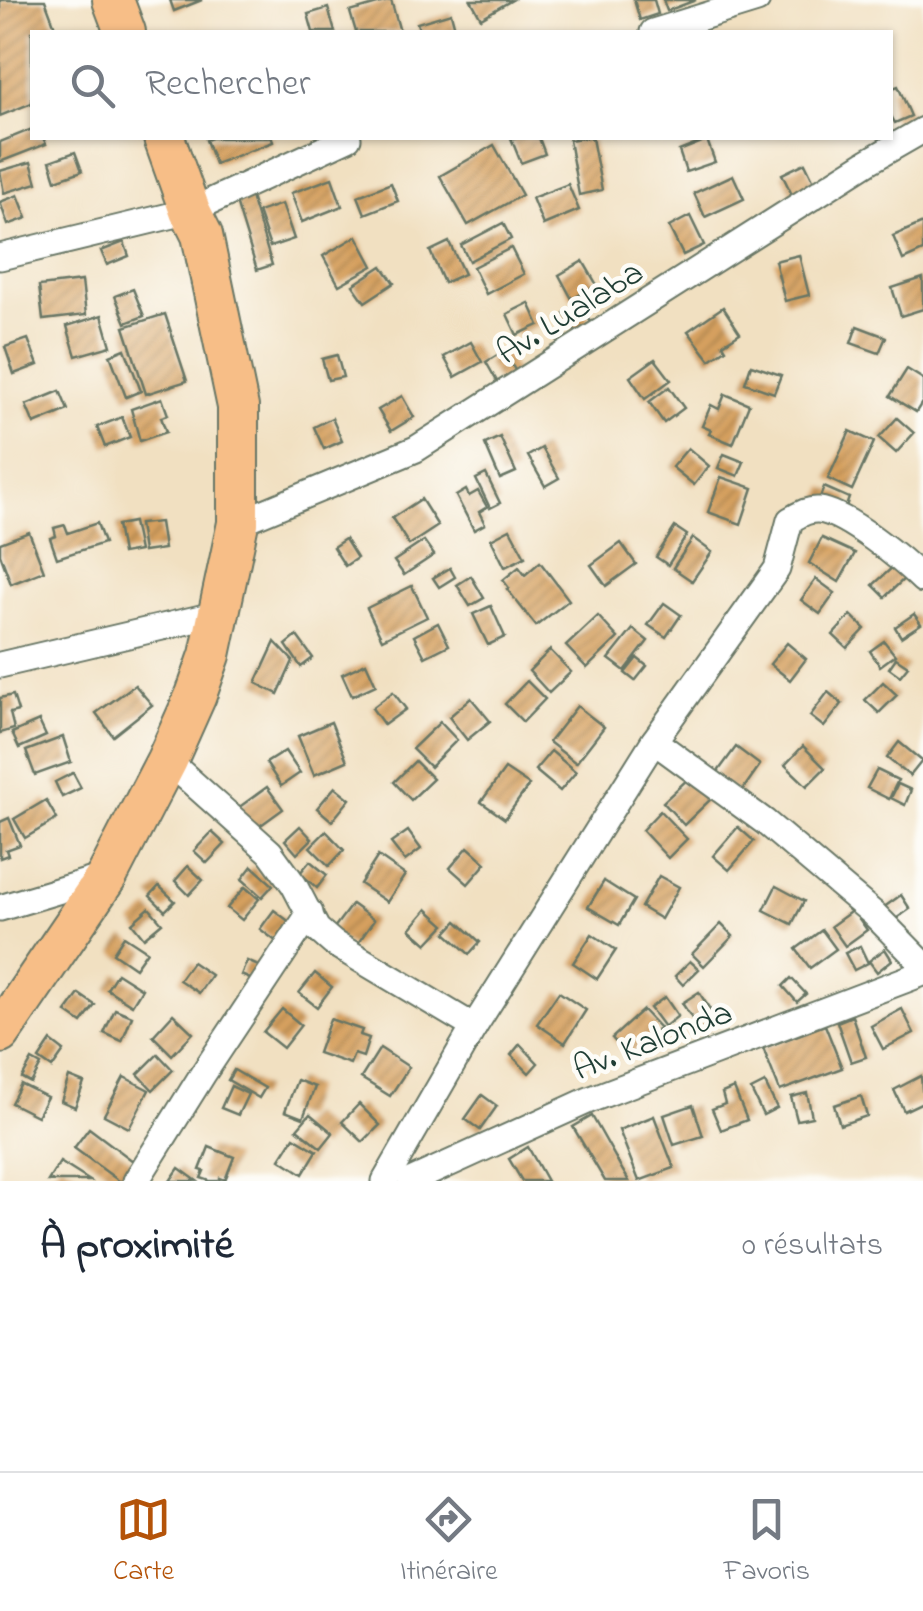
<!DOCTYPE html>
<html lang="fr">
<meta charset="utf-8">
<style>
:root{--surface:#fff;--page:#f2f2f3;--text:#1f2937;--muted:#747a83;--line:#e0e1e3;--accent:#b45309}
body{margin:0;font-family:"Indie Flower",sans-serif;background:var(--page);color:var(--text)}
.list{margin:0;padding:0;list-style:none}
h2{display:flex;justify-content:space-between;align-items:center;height:130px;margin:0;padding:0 40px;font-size:42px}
h2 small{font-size:32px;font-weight:400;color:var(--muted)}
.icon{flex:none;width:55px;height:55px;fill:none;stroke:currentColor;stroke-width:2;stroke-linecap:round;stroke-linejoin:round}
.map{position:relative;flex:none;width:923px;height:1181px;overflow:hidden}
.search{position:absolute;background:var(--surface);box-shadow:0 2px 8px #0004;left:30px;right:30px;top:30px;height:110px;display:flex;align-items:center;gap:25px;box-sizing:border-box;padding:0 35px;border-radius:0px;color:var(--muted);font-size:38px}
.sheet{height:290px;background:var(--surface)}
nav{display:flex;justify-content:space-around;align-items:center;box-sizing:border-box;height:140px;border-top:2px solid var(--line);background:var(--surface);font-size:28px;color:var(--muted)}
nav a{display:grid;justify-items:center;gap:5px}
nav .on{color:var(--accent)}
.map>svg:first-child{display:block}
.building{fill:url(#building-hatch)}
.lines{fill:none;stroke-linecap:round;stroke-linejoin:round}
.minor-casing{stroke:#687665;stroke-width:29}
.trunk-casing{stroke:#687665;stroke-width:44}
.minor{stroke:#fff;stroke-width:25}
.trunk{stroke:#f7be87;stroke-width:40}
.labels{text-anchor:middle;stroke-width:9;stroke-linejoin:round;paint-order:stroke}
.street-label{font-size:35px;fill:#1f3d34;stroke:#fdfcf7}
</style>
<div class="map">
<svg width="923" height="1181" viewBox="0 0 923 1181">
<defs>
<pattern id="building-hatch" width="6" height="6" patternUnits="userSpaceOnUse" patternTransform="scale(2.5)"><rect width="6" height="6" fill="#d6a05f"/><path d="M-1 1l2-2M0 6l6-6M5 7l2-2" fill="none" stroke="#ad844f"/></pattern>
</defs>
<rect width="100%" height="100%" fill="#fdfcf7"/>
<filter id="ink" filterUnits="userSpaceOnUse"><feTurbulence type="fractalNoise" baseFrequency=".01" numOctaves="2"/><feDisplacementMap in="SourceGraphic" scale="20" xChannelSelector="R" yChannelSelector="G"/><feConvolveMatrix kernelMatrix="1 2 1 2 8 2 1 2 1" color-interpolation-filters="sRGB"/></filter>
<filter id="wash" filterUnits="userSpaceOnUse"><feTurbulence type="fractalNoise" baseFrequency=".0048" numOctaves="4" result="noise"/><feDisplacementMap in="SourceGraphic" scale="40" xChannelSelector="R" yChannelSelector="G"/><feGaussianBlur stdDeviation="2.25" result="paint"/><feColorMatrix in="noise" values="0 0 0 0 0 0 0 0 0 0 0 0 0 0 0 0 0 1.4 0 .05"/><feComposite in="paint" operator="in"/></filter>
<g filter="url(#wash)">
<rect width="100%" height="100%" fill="#f1e0c1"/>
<g id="blocks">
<g class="building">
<polygon points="0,0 45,0 57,32 32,32 32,103 0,116"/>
<polygon points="170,0 202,0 174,11"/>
<polygon points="391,0 400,32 356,32 350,12"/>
<polygon points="471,0 512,0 481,18"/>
<polygon points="634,0 654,0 658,14 640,20"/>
<polygon points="663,0 696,0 667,11"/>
<polygon points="328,8 335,32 313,32 308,14"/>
<polygon points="451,13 456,32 420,32 417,23"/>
<polygon points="898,86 911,116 895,123 890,114 890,89"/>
<polygon points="32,129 32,138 43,138 46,144 0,162 0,142"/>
<polygon points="212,138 272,138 273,142 215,164 206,140"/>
<polygon points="511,138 539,138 545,154 521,163"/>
<polygon points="583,138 592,138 602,190 579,195 569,140"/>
<polygon points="707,140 715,162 686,172 679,151"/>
<polygon points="494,145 522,195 468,225 440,176"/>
<polygon points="75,152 82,171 56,180 50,161"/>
<polygon points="31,162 37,183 4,193 0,171"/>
<polygon points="805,163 818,190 795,201 782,174"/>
<polygon points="733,175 744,199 705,217 694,193"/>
<polygon points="332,178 342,206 302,222 291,193"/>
<polygon points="391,183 398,201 365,214 358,196"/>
<polygon points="568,184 579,210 543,225 532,198"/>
<polygon points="18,195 27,218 8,225 0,202"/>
<polygon points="251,197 272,265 257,270 236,202"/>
<polygon points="282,204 294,239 270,247 258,212"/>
<polygon points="690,216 704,245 683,255 669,227"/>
<polygon points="503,223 511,239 469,261 461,245"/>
<polygon points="923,223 923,251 903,260 893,236"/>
<polygon points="357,236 373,266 339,285 323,256"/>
<polygon points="124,242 129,256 107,265 101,251"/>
<polygon points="449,242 464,274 444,283 430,251"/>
<polygon points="511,248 524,274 486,294 473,267"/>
<polygon points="799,255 809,295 785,301 775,261"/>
<polygon points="583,261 597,285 572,299 559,275"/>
<polygon points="382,266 394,283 365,302 353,285"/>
<polygon points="923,278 923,309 901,316 892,288"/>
<polygon points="82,281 86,315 43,320 39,286"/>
<polygon points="133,289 144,316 126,323 115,296"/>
<polygon points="529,303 539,325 517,335 507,314"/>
<polygon points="579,303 591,322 576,332 564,313"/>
<polygon points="723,307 740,333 723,344 726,349 710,360 688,331"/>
<polygon points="165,314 187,381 146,394 124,327"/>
<polygon points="102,315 111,346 76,356 67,326"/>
<polygon points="857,326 886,337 879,353 851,343"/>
<polygon points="28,339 38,365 14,374 5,347"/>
<polygon points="471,342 482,362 455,377 444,357"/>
<polygon points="125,349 141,391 126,397 110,355"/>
<polygon points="504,351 516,372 498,383 486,362"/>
<polygon points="337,355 343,377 328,380 322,359"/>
<polygon points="655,359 671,380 645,399 630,377"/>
<polygon points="751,365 781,375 774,393 745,383"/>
<polygon points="907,369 923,379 923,401 916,412 890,396"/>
<polygon points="669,387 684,408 664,423 649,402"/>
<polygon points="60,391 68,410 34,424 26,405"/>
<polygon points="725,394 749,404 733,444 709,434 711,430 702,426 711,405 719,409"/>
<polygon points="402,396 414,417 391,431 378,410"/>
<polygon points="162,398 168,415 161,417 166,432 140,441 131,409"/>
<polygon points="122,417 130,437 105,447 97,427"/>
<polygon points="332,418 342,441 324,449 314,427"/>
<polygon points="897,418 914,433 896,453 879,438"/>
<polygon points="850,431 874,442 852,490 828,479"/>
<polygon points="500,437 516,472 500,479 485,444"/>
<polygon points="542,448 559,478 545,486 528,456"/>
<polygon points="688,448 709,466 694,485 672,467"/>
<polygon points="724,454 744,462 738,476 718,468"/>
<polygon points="486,474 500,503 490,508 476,479"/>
<polygon points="721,477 753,488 741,524 708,512"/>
<polygon points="824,487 849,498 843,515 817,505"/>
<polygon points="466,490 469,496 478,491 487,507 479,512 485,524 474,530 456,496"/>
<polygon points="421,499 438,526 409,545 392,518"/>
<polygon points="133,522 139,551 122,554 117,525"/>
<polygon points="160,522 164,549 143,552 139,524"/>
<polygon points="97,523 104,543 57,558 50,538 56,536 54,528 65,525 68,533"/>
<polygon points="675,527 687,535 668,565 656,557"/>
<polygon points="510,529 525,557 505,567 491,539"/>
<polygon points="29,532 44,571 11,584 0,554 0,543"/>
<polygon points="693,538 712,552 692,581 673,568"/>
<polygon points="822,538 855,553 839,582 809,563"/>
<polygon points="345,539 357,558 345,566 333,547"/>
<polygon points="424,541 434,555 404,575 394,561"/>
<polygon points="621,543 636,564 606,586 591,565"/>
<polygon points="540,562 569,600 536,626 507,589 509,588 503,580 519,567 525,575"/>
<polygon points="894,566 905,578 885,597 873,585"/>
<polygon points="450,568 455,577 439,587 433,578"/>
<polygon points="471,576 484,598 470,606 457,585"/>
<polygon points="816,579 835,593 820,614 801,600"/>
<polygon points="412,586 427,617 382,639 367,608"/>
<polygon points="664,603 681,615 666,637 648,625"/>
<polygon points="491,606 505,637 488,645 473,614"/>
<polygon points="914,614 921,624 901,637 895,627"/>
<polygon points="851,615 865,629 847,648 833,635"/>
<polygon points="598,616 618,638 587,668 566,646"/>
<polygon points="438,623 449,645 425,657 414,636"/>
<polygon points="633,629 648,641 625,671 609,659"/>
<polygon points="297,636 313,658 301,667 286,645"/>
<polygon points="884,641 895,655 880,666 870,651"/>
<polygon points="275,642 293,661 278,694 256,683"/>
<polygon points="787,643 806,659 790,680 770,664"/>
<polygon points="550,650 571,672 549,693 529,671"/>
<polygon points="637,658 647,666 635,681 625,673"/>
<polygon points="896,658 908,666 900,676 889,668"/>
<polygon points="366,663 376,685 352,696 342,674"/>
<polygon points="527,681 545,699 523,722 505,704"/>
<polygon points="883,682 897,695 879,713 865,700"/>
<polygon points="135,685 152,705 113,736 96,713"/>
<polygon points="393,692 406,709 384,725 372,708"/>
<polygon points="828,692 842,704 824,727 810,716"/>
<polygon points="13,695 18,711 10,713 14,729 0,733 0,698"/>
<polygon points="471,698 490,721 467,740 449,717"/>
<polygon points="577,706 604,727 576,763 549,742"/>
<polygon points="39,721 46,736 19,748 12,733"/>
<polygon points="331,722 347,761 314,775 298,736"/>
<polygon points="440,722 457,740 430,767 412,749"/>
<polygon points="63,737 71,762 35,775 26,751"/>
<polygon points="899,742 922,761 910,776 887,758"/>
<polygon points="803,746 825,768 807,786 785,765"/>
<polygon points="736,747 760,765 739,795 714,777"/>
<polygon points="285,751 300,773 281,786 266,763"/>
<polygon points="551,751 576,772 560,791 535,770"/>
<polygon points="415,761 433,779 411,800 394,782"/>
<polygon points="505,769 529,785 505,819 481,802"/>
<polygon points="877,770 898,780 889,799 867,788"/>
<polygon points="73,773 81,788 62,797 55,782"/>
<polygon points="690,777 711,799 684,825 663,802"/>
<polygon points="898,784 911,790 905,805 891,798"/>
<polygon points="267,787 283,809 254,830 238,808"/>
<polygon points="335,787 350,799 332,821 317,808"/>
<polygon points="46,800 57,819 25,838 14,819"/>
<polygon points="660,811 687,839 668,858 642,830"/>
<polygon points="9,818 20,845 6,850 8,855 0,858 0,822"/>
<polygon points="300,826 312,839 297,854 285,840"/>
<polygon points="738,827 754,841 729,870 713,856"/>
<polygon points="326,831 344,850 329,866 310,847"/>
<polygon points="408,831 421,849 405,861 391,843"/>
<polygon points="212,832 225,844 207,863 194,851"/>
<polygon points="468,847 486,863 468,884 450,868"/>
<polygon points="378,856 405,875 387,902 360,884"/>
<polygon points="310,861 327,875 317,888 300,873"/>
<polygon points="188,866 203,880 189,895 175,881"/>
<polygon points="252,866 273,885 262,897 242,879"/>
<polygon points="659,876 679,887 661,919 641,907"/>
<polygon points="604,881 634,900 619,925 588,907"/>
<polygon points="159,886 175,901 165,911 150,896"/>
<polygon points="776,886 804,901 792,924 764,910"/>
<polygon points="245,887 259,899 242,920 227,908"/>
<polygon points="901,895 910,909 890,923 880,910"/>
<polygon points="352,904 374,920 354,949 331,932"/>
<polygon points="149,908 162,923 144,938 132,923"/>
<polygon points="427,909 445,925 427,944 410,929"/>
<polygon points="274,910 291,923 277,942 260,929"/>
<polygon points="853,910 867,930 845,946 831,926"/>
<polygon points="457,921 480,942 469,954 446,933"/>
<polygon points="721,924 733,936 704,966 692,954"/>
<polygon points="822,930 836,949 810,968 796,949"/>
<polygon points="592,934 616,950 597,979 573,963"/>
<polygon points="124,936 147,951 135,968 113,953"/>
<polygon points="860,946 868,963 854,970 845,953"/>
<polygon points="885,949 892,960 877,972 869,961"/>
<polygon points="247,961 263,968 257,982 241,975"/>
<polygon points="690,961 699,969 683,985 675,976"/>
<polygon points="192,962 211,975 199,993 179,980"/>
<polygon points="117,973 142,989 132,1005 107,989"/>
<polygon points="315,973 332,987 317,1007 299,993"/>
<polygon points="791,978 806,994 797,1002 783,986"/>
<polygon points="559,992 586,1010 565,1043 537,1024"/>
<polygon points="699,992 717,1021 701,1032 682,1003"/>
<polygon points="79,994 95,1005 82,1023 66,1012"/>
<polygon points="665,997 678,1016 664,1027 650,1008"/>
<polygon points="115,1009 132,1016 122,1041 104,1033"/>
<polygon points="282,1009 301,1025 283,1048 263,1032"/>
<polygon points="902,1009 914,1033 883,1049 871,1026"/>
<polygon points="643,1010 660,1028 629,1057 612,1038"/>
<polygon points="173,1014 193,1033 172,1055 153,1036"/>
<polygon points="852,1016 866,1057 851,1062 837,1022"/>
<polygon points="330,1019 362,1030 360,1035 369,1038 363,1057 354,1054 350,1064 318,1053"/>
<polygon points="825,1025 842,1068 780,1091 763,1048"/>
<polygon points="51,1041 64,1051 52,1068 39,1059"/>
<polygon points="520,1044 538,1063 529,1073 511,1055"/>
<polygon points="380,1048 409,1067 390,1096 361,1078"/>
<polygon points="158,1054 173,1070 153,1090 138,1074"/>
<polygon points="32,1060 41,1065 31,1083 22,1078"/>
<polygon points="234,1070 265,1088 259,1098 228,1080"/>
<polygon points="921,1076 923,1102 904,1111 894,1090"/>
<polygon points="69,1077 84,1083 75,1107 61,1101"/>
<polygon points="124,1077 149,1090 129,1128 104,1115"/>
<polygon points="297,1080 315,1087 303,1118 285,1111"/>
<polygon points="765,1083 777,1108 763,1115 751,1090"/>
<polygon points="21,1084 47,1097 37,1116 11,1103"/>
<polygon points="231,1086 248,1094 238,1115 221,1108"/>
<polygon points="734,1088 747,1120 721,1130 712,1109 725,1104 722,1093"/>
<polygon points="807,1093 812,1117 797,1120 791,1097"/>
<polygon points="482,1095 497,1106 480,1130 465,1119"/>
<polygon points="861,1096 867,1116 840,1125 834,1105"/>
<polygon points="359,1104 380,1125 363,1142 342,1122"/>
<polygon points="693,1105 703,1136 674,1145 664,1115"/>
<polygon points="310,1114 333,1133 321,1148 297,1129"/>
<polygon points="592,1116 623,1171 629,1181 605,1181 573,1127"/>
<polygon points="654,1116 674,1168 639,1181 619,1130"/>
<polygon points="89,1128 137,1164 125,1181 119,1181 74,1148"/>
<polygon points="294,1137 317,1151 303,1174 280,1159"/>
<polygon points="209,1147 234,1157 225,1180 220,1178 219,1181 210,1181 201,1178 204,1171 200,1170"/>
<polygon points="528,1147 547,1181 522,1181 509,1159"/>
<polygon points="60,1162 90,1181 48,1181"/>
<polygon points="179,1168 197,1181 170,1181"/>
</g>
</g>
</g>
<g filter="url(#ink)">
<use href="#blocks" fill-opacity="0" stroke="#687665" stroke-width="2.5"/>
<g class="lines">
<g class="minor-casing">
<g id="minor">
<polyline points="653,32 757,0"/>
<polyline points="0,257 190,211 348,138"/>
<polyline points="238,523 416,449 869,161 923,130"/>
<polyline points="0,665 218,614"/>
<polyline points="654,741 765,822 874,914 923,964"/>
<polyline points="167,760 270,852 294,885 317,929 333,943 474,1027"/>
<polyline points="0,908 107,876"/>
<polyline points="136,1181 203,1074 310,913"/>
<path d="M385,1181L474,1027L654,741L777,569L790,520C799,515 807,509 819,510C846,513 903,560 923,580"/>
<polyline points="411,1181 589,1100 923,973"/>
</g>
</g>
<g class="trunk-casing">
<g id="trunk">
<polyline points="113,0 125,32"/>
<polyline points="0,1033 107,876 167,760 196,695 210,655 238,523 238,407 202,235 190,211 164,138"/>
</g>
</g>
<use href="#minor" class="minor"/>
<use href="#trunk" class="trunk"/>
</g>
</g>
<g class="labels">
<g class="street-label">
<text transform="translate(569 311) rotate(-32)" y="12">Av. Lualaba</text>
<text transform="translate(652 1039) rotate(-21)" y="12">Av. Kalonda</text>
</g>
</g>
</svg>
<div class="search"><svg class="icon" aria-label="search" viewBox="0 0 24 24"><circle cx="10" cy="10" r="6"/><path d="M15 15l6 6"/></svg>Rechercher</div>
</div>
<section class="sheet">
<h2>À proximité<small>0 résultats</small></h2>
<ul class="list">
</ul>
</section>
<nav>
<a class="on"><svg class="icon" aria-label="map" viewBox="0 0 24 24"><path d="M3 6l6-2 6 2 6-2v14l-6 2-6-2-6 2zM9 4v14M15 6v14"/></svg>Carte</a>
<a><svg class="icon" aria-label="directions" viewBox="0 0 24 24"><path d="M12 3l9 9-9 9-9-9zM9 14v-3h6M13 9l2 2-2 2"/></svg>Itinéraire</a>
<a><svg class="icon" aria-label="saved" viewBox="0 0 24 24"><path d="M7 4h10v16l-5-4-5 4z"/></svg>Favoris</a>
</nav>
